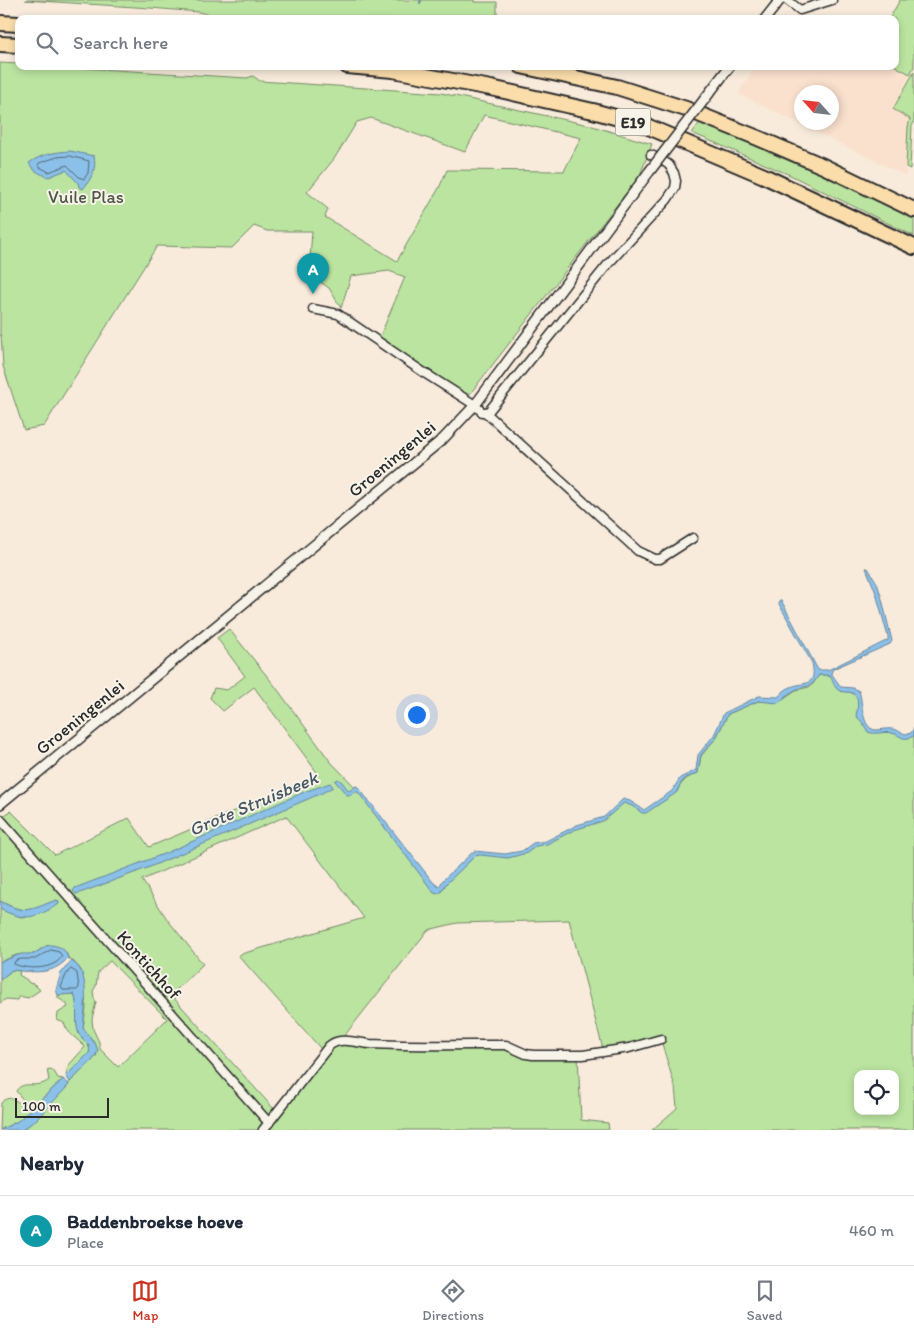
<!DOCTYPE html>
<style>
:root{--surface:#fff;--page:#f2f2f3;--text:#1f2937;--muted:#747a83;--line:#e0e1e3;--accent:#c8321e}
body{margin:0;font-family:Itim,sans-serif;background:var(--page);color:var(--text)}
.controls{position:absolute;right:15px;bottom:15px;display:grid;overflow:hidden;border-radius:10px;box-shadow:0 2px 8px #0003}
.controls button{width:45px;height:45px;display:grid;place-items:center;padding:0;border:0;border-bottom:1px solid var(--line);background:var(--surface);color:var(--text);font:25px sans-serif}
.compass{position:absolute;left:794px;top:85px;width:45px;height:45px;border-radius:50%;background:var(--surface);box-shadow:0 2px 8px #0003;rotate:297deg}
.scale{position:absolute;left:15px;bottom:12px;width:94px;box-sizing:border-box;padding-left:5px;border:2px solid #2b2b2b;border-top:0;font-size:14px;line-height:18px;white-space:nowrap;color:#2b2b2b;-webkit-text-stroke:4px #f7f3e8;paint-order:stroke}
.you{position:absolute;left:416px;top:714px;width:18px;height:18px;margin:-12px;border:4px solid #fff;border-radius:50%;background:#1a73e8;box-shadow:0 0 0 8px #1a73e833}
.badge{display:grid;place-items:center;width:32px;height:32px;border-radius:50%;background:var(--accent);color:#fff;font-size:16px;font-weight:700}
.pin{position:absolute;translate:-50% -41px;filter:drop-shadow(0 1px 2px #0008)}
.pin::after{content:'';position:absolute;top:26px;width:18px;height:15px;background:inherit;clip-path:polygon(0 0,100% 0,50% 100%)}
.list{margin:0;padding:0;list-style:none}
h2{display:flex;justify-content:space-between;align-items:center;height:65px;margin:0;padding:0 20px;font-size:21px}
h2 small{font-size:16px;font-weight:400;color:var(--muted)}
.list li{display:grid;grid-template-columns:32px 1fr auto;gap:15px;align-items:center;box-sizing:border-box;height:70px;padding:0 20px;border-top:1px solid var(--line)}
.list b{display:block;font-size:19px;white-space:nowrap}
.list p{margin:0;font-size:16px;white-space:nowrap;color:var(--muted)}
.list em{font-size:16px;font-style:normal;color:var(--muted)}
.icon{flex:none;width:28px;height:28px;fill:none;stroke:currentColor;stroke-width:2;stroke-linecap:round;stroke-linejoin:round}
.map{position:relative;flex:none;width:914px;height:1130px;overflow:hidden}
.search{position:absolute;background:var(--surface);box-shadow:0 2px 8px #0003;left:15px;right:15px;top:15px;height:55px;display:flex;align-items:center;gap:12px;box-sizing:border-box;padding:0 18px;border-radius:10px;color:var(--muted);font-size:19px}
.sheet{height:135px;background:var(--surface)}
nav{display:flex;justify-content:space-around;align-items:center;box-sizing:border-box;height:70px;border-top:1px solid var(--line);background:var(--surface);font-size:14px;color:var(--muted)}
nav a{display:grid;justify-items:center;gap:2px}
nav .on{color:var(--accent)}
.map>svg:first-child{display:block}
.built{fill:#fae1ce;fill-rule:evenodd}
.green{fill:#bbe4a0;stroke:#738866;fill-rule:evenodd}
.water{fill:#8bc0e8;stroke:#65849c}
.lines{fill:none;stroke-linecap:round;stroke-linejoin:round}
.shore{stroke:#516777;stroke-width:1}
.stream{stroke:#65849c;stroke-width:2}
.minor-casing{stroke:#2b2b2b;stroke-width:11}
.tertiary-casing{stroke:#2b2b2b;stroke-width:12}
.motorway-casing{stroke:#2b2b2b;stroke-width:18}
.minor{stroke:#f7f3e8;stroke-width:8}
.tertiary{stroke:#f7f3e8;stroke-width:9}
.motorway{stroke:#fbddab;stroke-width:14}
.tertiary-bridge-casing{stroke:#2b2b2b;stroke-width:12;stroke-linecap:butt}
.tertiary-bridge{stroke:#f7f3e8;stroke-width:9}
.labels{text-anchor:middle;stroke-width:4;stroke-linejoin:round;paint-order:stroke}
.shield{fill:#f7f3e8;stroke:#686764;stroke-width:1}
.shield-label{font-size:16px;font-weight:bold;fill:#2b2b2b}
.park-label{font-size:18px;fill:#4f5948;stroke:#f7f3e8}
.street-label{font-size:18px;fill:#2b2b2b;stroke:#f7f3e8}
.water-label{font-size:19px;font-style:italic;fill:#485864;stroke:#f7f3e8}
</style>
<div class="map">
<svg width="914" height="1130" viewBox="0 0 914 1130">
<rect width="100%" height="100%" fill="#f8ebdc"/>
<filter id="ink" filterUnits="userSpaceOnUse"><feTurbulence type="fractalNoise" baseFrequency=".02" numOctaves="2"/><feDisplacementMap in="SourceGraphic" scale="10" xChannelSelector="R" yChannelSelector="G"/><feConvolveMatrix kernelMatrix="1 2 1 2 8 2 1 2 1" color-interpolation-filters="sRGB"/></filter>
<g filter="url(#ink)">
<path class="built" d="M755,66H895L910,74L893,109L910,119L908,127L906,176L738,94ZM802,92H832V122H802Z"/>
<g class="green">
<polygon points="25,0 474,0 474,2 497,2 497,19 226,19 199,12 150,8"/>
<polygon points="900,0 914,0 914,67 910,74 895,66 895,19 889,19"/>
<path d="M0,63L19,64V66H49L247,78L253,76L260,81L441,93L589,125L652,144L640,175L466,399L378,341L405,277L389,271L351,276L341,308L329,288L309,274L312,231H267L254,226L232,248L157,246L44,426L24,430L3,366L1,335L0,336ZM484,115L581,138L564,171L447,170L439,188L397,261L325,217L328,209L307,192L334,159L357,122L371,118L465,152Z"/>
<polygon points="914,72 914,122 912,126 910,169 906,167 908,127 910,119 893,109"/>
<polygon points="701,121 820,171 914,216 914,236 790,175 692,133"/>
<path d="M229,629L275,686L330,761L356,788L435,891L474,853L505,856L521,853L534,845L546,843L567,831L604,818L626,801L643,812L675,792H677C682,780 687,778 698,773L701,756L716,738L728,714L758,701L778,702L796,690L809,687L813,684L819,675H827L833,679L834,684L840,691L856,693L858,698V710L869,730L885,731L905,736L914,733V1130H652L677,1108L675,1087L660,1037L629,1045L603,1049L569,920L457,923L428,930L341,1040L506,1045L526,1054L578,1055L581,1120L608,1123L609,1130H269L263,1124L258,1130H22C41,1116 56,1098 72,1080C80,1071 89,1064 97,1055L83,1028L86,1008L81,970L74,962L68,958L67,954L61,948L41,949L34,954L16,955L0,962V909L24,918L59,902L57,900C32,910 26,915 0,901V818L11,811L55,855L129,818L149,847L319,775L254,687L223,711L210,698L214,688L227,690L245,676L217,638ZM286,816L364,918L238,955L321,1049L274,1109L171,995L203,964L167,919L142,880ZM110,961L167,1019L118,1067L100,1049L99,1042L93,1029L92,1019L96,1002L94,998L93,991L96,986L98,972ZM858,1074H895V1111H858Z"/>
<polygon points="12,970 20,971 19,975 27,980 29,983 34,984 40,990 28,998 19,996 17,1000 6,999 0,1003 0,980"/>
<path d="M74,994C79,1006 75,1019 78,1031C81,1040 90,1042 90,1052L66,1076L68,1066L85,1047C77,1038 68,1035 64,1023L57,1020L58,1013L68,1007L66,1003L58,998V995Z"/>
<path d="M49,1069L53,1070L58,1078L63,1079L18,1121L0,1130L1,1103C10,1094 13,1100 22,1104L24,1101L16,1091C24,1079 36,1090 49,1080L47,1070Z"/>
</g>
<g class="water">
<path d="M70,151L94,156C97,169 91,179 83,189L79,187L78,183L66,170L49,177C40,174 33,171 29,163C41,154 56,152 70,151Z"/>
<path d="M866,568H868L877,583L882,599L892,641L890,644L833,669L831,673L841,687L853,688L859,691C863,701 861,729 876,730C881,730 887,728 892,729C900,730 903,736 911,733L914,728V736C902,742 901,735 892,733C884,731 875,735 868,732L862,722L856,716C857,709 861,697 852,693C849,691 844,693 840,691C835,689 833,682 831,677L826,675H819C809,690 809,684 795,690C788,693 784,699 778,703L758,701L728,714L716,738L701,755L698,773L686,778L681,783L676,793L646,813H642L632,806L624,803L603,821L574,830L547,844L536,846L527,853L508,858L480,855L475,856L446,884L441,892L438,894L434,893L358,792H355L350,795H347L335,781L338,779L342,782L349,791L356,786L358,787L433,882L439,887L443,880L474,851L505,854L522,851L533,843L546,841L577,825L604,817L623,799L630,801L644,810L672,791L680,778L696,770L698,755L714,735L724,713L759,696L778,697C781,694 783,691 787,689C801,680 818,690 812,663L779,604L780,600H781L818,670H828L888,640V637L876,593Z"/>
<polygon points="330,783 333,787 322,793 150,867 80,893 76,894 73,891 75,888 166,853 304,792"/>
<path d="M56,900L59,902V904C36,918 25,922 0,909V901C26,915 30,910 56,900Z"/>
<path d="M51,945C60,946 66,949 68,958C52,976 33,972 12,970L0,980V962L21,954H34L46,946Z"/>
<path d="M71,961C91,969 85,1011 83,1028L96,1045L98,1051L93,1060L70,1082L66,1076L89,1053C92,1044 83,1041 79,1034C74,1024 79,1006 74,994L58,995L56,990L61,973Z"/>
<polygon points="63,1079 69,1084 68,1086 36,1120 22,1130 0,1130 18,1121"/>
</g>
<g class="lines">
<g class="shore">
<polygon points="70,156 89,161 88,173 84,179 79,177 67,165 49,172 38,166 39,163 57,157"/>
<path d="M51,950L59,952L62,956C55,970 27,970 14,964L15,961L21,959H35Z"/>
<polygon points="71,969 77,973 79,988 77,990 63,990 61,987 66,975"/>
</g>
<polyline class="stream" points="420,3 421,0"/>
<g class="minor-casing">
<g id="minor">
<polyline points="787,0 800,10 832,0"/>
<polyline points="313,309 338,314 423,372 475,405 482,412 488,412 609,263 667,200 675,188 676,181 674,173 669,165 662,160 651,155"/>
<polyline points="485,412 638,551 655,559 660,559 693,538"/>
<polyline points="0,819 269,1123"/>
<path d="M263,1130L329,1046C340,1036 357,1043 370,1044C415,1046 461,1045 506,1045L526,1054L533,1055H583L629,1048L661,1039"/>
</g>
</g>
<g class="tertiary-casing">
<g id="tertiary">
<polyline points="765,19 780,0"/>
<polyline points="720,79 730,66"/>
<polyline points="0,804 443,439 475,405 649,172"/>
</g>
</g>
<g class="motorway-casing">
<g id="motorway">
<polyline points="0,23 19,24"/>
<polyline points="0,44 19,45"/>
<polyline points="347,66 393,70 491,88 593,111 644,125 764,176 914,247"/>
<polyline points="521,66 617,87 686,109 758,138 823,166 914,210"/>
</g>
</g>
<use href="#minor" class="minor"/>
<use href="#tertiary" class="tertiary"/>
<use href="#motorway" class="motorway"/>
<g class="tertiary-bridge-casing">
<polyline id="tertiary-bridge" points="649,172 720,79"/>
</g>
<use href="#tertiary-bridge" class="tertiary-bridge"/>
</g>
</g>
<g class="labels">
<rect class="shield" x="615.5" y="108.5" width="35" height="27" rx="4"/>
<g class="shield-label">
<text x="633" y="128">E19</text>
</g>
<g class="park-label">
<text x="86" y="203">Vuile Plas</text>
</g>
<g class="street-label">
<text transform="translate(392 459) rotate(-40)" y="6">Groeningenlei</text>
<text transform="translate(80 717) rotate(-39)" y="6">Groeningenlei</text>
<text transform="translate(149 965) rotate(48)" y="6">Kontichhof</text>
</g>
<g class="water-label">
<text transform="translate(253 803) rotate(-23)" y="7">Grote Struisbeek</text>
</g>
</g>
</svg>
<div class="controls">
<button><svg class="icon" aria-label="locate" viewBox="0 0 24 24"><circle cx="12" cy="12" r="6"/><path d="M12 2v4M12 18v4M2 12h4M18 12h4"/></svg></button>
</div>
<svg class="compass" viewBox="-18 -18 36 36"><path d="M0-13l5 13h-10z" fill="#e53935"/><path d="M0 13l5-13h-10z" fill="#747a83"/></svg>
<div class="scale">100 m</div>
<div class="you"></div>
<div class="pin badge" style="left:313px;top:294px;background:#0f9aa8">A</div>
<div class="search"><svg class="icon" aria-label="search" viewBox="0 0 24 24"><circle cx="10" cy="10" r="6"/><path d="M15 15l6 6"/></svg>Search here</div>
</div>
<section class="sheet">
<h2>Nearby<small></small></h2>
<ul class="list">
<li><span class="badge" style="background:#0f9aa8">A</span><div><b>Baddenbroekse hoeve</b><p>Place</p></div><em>460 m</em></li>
</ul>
</section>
<nav>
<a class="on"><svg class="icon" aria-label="map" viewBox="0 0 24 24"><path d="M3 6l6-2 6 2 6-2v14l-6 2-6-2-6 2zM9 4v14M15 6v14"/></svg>Map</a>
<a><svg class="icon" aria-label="directions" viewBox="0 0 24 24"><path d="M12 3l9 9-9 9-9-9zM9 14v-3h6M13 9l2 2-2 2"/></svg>Directions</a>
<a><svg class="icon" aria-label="saved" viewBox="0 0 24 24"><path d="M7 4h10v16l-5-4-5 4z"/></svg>Saved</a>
</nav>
